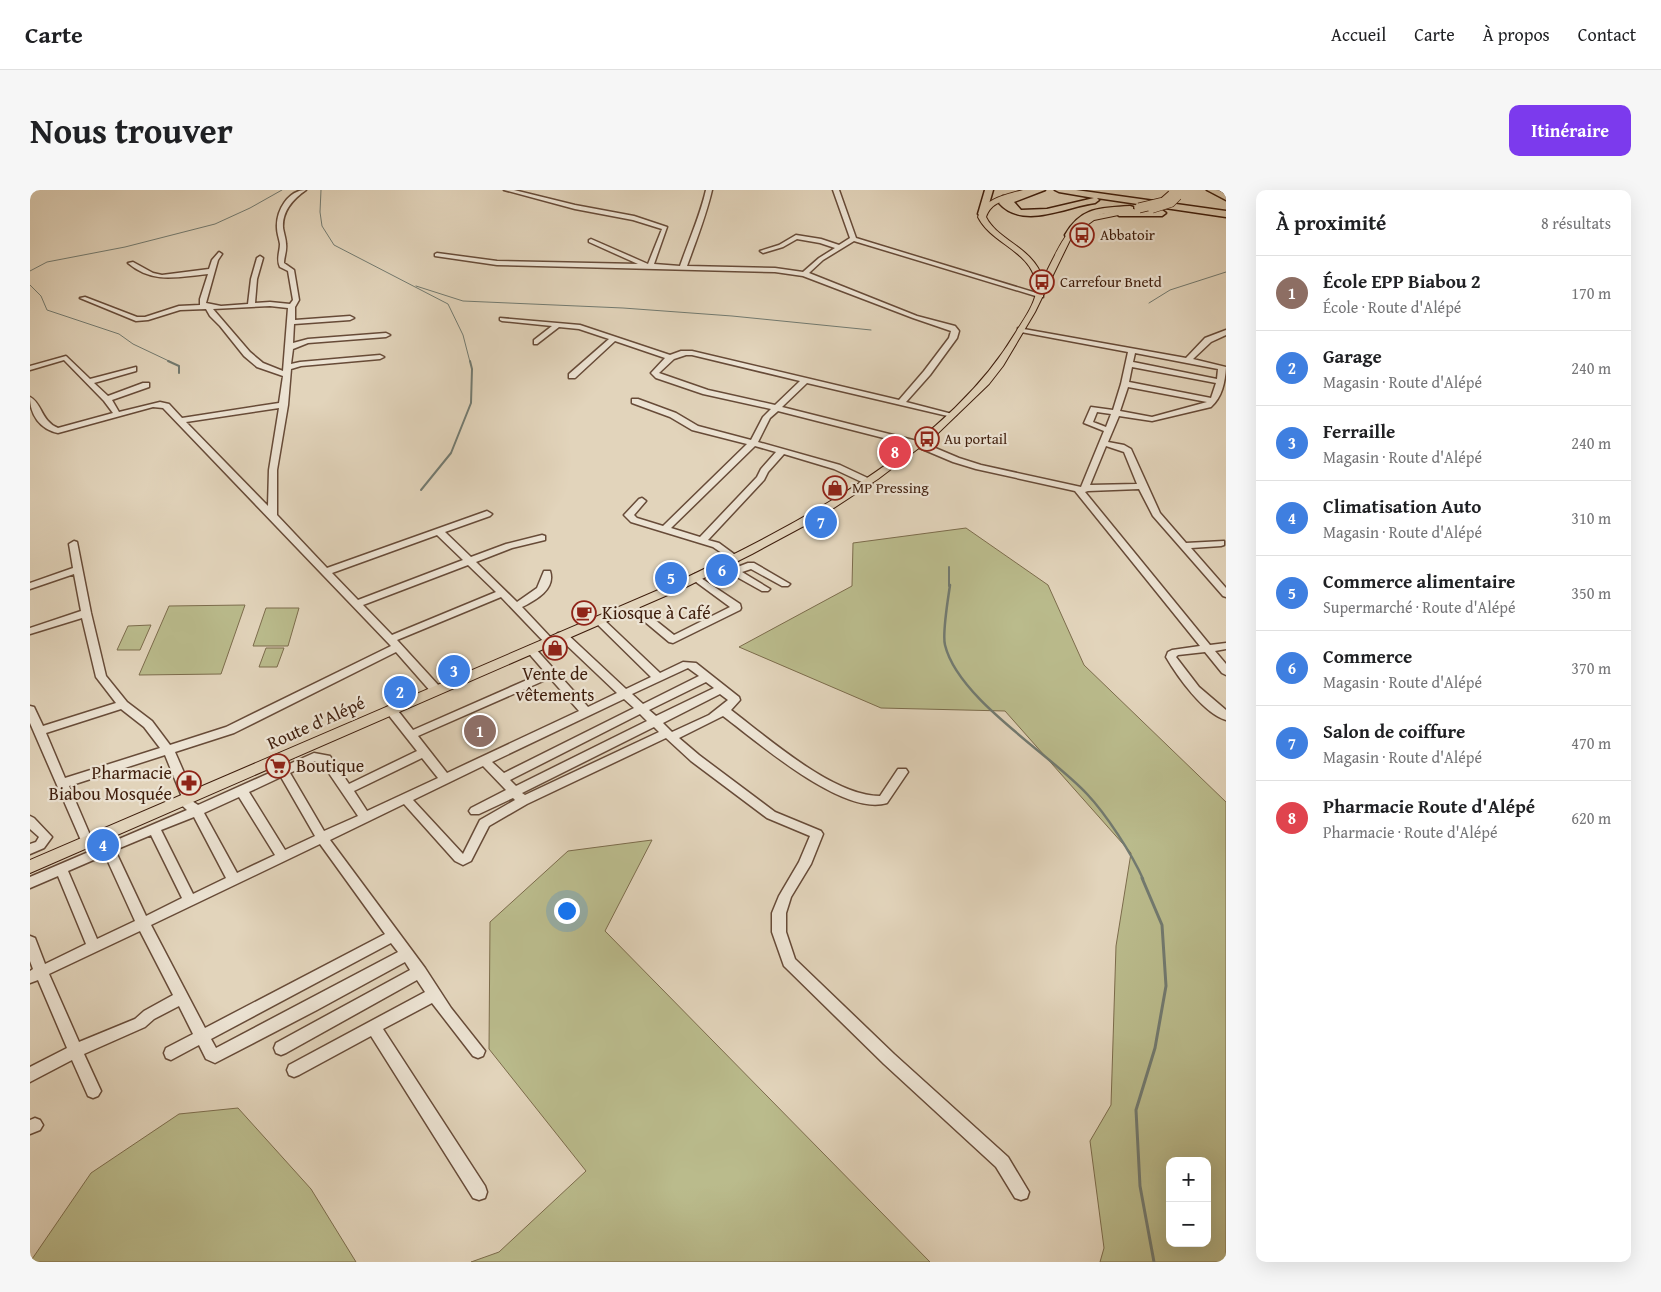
<!DOCTYPE html>
<html lang="fr">
<meta charset="utf-8">
<style>
:root{--surface:#fff;--page:#f6f6f6;--text:#202124;--muted:#757577;--line:#e0e0e0;--accent:#7c3aed}
body{margin:0;font-family:"Gentium Book Plus",serif;background:var(--page);color:var(--text)}
.controls{position:absolute;right:15px;bottom:15px;display:grid;overflow:hidden;border-radius:10px;box-shadow:0 5px 20px #0002}
.controls button{width:45px;height:45px;display:grid;place-items:center;padding:0;border:0;border-bottom:1px solid var(--line);background:var(--surface);color:var(--text);font:25px sans-serif}
.you{position:absolute;left:536px;top:720px;width:18px;height:18px;margin:-12px;border:4px solid #fff;border-radius:50%;background:#1a73e8;box-shadow:0 0 0 8px #1a73e833}
.badge{display:grid;place-items:center;width:32px;height:32px;border-radius:50%;background:var(--accent);color:#fff;font-size:16px;font-weight:700}
.pin{position:absolute;translate:-50% -50%;border:2px solid #fff;box-shadow:0 1px 5px #0006}
.list{margin:0;padding:0;list-style:none}
h2{display:flex;justify-content:space-between;align-items:center;height:65px;margin:0;padding:0 20px;font-size:21px}
h2 small{font-size:16px;font-weight:400;color:var(--muted)}
.list li{display:grid;grid-template-columns:32px 1fr auto;gap:15px;align-items:center;box-sizing:border-box;height:75px;padding:0 20px;border-top:1px solid var(--line)}
.list b{display:block;font-size:19px;white-space:nowrap}
.list p{margin:0;font-size:16px;white-space:nowrap;color:var(--muted)}
.list em{font-size:16px;font-style:normal;color:var(--muted)}
.map{position:relative;flex:none;width:1196px;height:1072px;overflow:hidden;border-radius:10px}
header{display:flex;align-items:center;gap:30px;box-sizing:border-box;height:70px;padding:0 25px;background:var(--surface);border-bottom:1px solid var(--line)}
header strong{font-size:24px}
nav{display:flex;gap:28px;margin-inline-start:auto;font-size:18px}
.intro{display:flex;align-items:center;justify-content:space-between;box-sizing:border-box;height:120px;padding:0 30px}
h1{margin:0;font-size:35px}
.button{padding:12px 22px;border-radius:10px;background:var(--accent);color:#fff;font-size:18px;font-weight:700}
main{display:flex;gap:30px;padding:0 30px}
aside{flex:1;background:var(--surface);border-radius:10px;box-shadow:0 5px 20px #0002}
.map>svg:first-child{display:block}
.green{fill:#babb8c;stroke:#7c6c4c;fill-rule:evenodd}
.lines{fill:none;stroke-linecap:round;stroke-linejoin:round}
.stream-far3{stroke:#727a70;stroke-width:1}
.stream-far2{stroke:#727a70;stroke-width:2}
.stream-far1{stroke:#727a70;stroke-width:2.5}
.stream{stroke:#727a70;stroke-width:3}
.minor-casing{stroke:#674b38;stroke-width:3}
.major-casing{stroke:#3e1d0c;stroke-width:2}
.highway-casing{stroke:#3e1d0c;stroke-width:3}
.minor{fill:#ece3d3;fill-rule:evenodd}
.major{fill:#e2d4bb;fill-rule:evenodd}
.highway{fill:#e2d4bb;fill-rule:evenodd}
.major-bridge-casing{stroke:#3e1d0c;stroke-width:9;stroke-linecap:butt}
.highway-bridge-casing{stroke:#3e1d0c;stroke-width:11;stroke-linecap:butt}
.major-bridge{stroke:#e2d4bb;stroke-width:8}
.highway-bridge{stroke:#e2d4bb;stroke-width:9}
.labels{text-anchor:middle;stroke-width:4.5;stroke-linejoin:round;paint-order:stroke}
.far-poi-label{font-size:15px;fill:#3e1d0c;stroke:#ece3d3;text-anchor:start}
.poi-label{font-size:18px;fill:#3e1d0c;stroke:#ece3d3;text-anchor:start}
.street-label{font-size:18px;fill:#3e1d0c;stroke:#ece3d3}
</style>
<header>
<strong>Carte</strong>
<nav><a>Accueil</a><a>Carte</a><a>À propos</a><a>Contact</a></nav>
</header>
<div class="intro"><h1>Nous trouver</h1><a class="button">Itinéraire</a></div>
<main>
<div class="map">
<svg width="1196" height="1072" viewBox="0 0 1196 1072">
<rect width="100%" height="100%" fill="#e2d4bb"/>
<filter id="stains"><feTurbulence type="fractalNoise" baseFrequency=".004" numOctaves="4"/><feColorMatrix values="0 0 0 0 .2 0 0 0 0 .09 0 0 0 0 .02 0 0 0 .5 -.17"/></filter>
<radialGradient id="worn" r=".72"><stop offset=".6" stop-color="#630" stop-opacity="0"/><stop offset="1" stop-color="#630" stop-opacity=".3"/></radialGradient>
<g class="green">
<path d="M936,338L1018,395L1054,475L1196,612V1072H1070L1074,1058L1060,951L1081,915L1086,756L1101,663L975,521L851,518L709,457L822,396L823,353ZM1140,971H1177V1053H1140Z"/>
<polygon points="215,415 191,484 109,485 139,416"/>
<polygon points="236,418 269,418 258,456 223,456"/>
<polygon points="121,435 110,460 87,460 98,436"/>
<polygon points="236,458 254,458 247,477 229,477"/>
<polygon points="622,650 575,741 900,1072 441,1072 469,1062 556,981 459,859 460,732 538,661"/>
<polygon points="208,918 281,999 326,1072 0,1072 61,983 149,924"/>
</g>
<g class="lines">
<g class="stream-far3">
<polyline points="291,0 290,22 292,36 304,55 418,114 433,145 440,172"/>
<polyline points="0,81 17,72 95,57 185,34 220,18 252,0"/>
<polyline points="0,95 11,106 17,120 89,144 103,154 141,172"/>
<polyline points="386,96 433,111 593,118 702,126 841,140"/>
<polyline points="1119,113 1140,100 1196,82"/>
</g>
<g class="stream-far2">
<polyline points="138,171 149,176 149,183"/>
<polyline points="391,300 421,263 441,213 442,179 440,171"/>
<polyline points="919,377 919,396"/>
</g>
<path class="stream-far1" d="M920,395C918,410 912,443 915,455C928,509 1019,563 1057,604C1076,624 1102,664 1113,689"/>
<polyline class="stream" points="1112,688 1132,735 1136,796 1125,858 1106,920 1110,996 1124,1072"/>
<g class="minor-casing">
<g id="minor">
<path d="M276,0C263,9 252,21 253,38C254,44 256,49 256,54C257,61 254,67 254,73L264,80L269,110L265,117V130L320,126L324,128L320,130L264,134L263,153L278,149L356,143L360,145L356,147L278,153L263,159L261,174L270,172L350,165L354,167L350,169L271,176L261,179L258,215L247,280V325L297,378L457,321L462,324L460,326L415,342L441,367L476,354L512,345L515,346V350L482,358L446,372L487,412L507,398L514,381H520C526,399 506,410 492,417L524,451L519,454L515,453L471,407L367,450L410,497L411,500L410,503H402L366,462L204,543L145,562L165,608L162,611L168,615L284,563L300,566L319,594L387,561L357,523L355,520L357,517H365L383,540L515,482L495,459L500,456L504,457L558,517L587,503L528,447L527,445L528,443H536L596,499L621,487L563,430L568,427L572,428L630,483L653,472L666,473L709,507L710,510L701,520C738,548 803,606 850,606L868,579H876L878,582L857,613C813,627 728,552 693,526L649,548L669,565L745,622L791,641L793,644L781,674L761,707L756,723V742L765,769L864,864L978,967L999,1002L997,1008L991,1010L985,1008L966,977L854,874L754,776L742,742V723L749,706L769,672L780,646L737,628L661,571L636,548L497,614L459,636L441,671L433,675L425,671L374,614L300,650L395,778L421,818L455,861L453,866L448,868L443,866L402,813L353,839L455,996L457,1002L455,1008L449,1010L443,1008L341,846L269,885L264,887L259,885L257,880L259,875L395,802L387,790L256,863L251,865L246,863L244,858L246,853L380,780L375,772L287,820L185,873L176,869L169,855L141,870L136,868L134,863L136,858L163,844L149,816L124,829L115,837L54,864L71,901L68,906L63,908L58,906L42,870L0,892V877L37,858L8,790L0,793V781L3,779L0,771V746L5,748L15,774L56,754L28,686L0,698V687L157,620L147,611L152,607L135,565L39,596L63,652L61,655H53L0,533V516L4,517L13,536L86,513L66,487L52,428L0,444V438L51,421L44,384L0,399V393L43,378L39,354L44,351L47,352L61,423L76,486L97,512L122,531L140,555L196,537L361,456L133,218L123,217L28,243C10,239 0,225 0,207C12,213 11,231 28,238L83,223L74,211L34,170L0,180V176L36,166L60,189L106,177V181L64,193L78,206L113,193H119V197L82,210L89,222L130,212L139,214L152,228L249,213L253,186L227,177L214,166L190,136L180,126L176,119L150,120L118,130L106,131L50,108L55,107L107,127H115L149,116L170,115V109L178,84C147,87 123,94 98,73L103,72L123,83L132,85L179,79L182,70L189,62L192,64L188,70L176,113L191,116L218,114L221,89L227,68L230,66L233,68L227,89L225,113L240,112L260,114L263,110L258,81L250,77C246,69 250,62 250,54C249,48 247,43 247,38C246,21 258,0 276,0ZM240,116L258,118L253,181L233,173L220,162L183,119ZM249,218L239,280L238,316L156,232ZM407,345L433,370L328,410L302,383ZM438,375L466,402L362,445L333,415ZM658,478L669,486L613,514L602,504ZM520,488L549,521L417,583L388,546ZM676,492L684,498L626,526L619,520ZM690,504L698,510L679,525L642,542L633,533ZM594,509L604,518L474,583L462,572ZM91,519L114,537L130,558L35,588L16,543ZM610,524L617,531L486,596L480,590ZM624,537L629,542L495,605L492,603ZM392,568L408,588L337,621L324,601ZM285,571L292,573L328,626L294,641L260,583ZM453,576L476,600L441,618L439,621L441,624H449L483,608L485,610L450,630L433,664L383,610ZM251,587L285,646L255,660L219,602ZM209,607L245,665L207,683L174,623ZM164,627L196,688L163,704L131,640ZM121,645L152,708L116,726L85,660ZM290,654L355,744L175,838L121,735ZM75,665L105,731L67,749L38,681ZM110,741L143,805L114,821L105,829L49,852L19,784ZM361,753L368,762L186,858L181,849Z"/>
<path d="M474,0H484L545,15L604,26L637,37L624,74L650,76C659,50 670,26 676,0H682C676,26 666,51 657,76L745,78L773,82L789,68L805,58L790,53L767,49L753,57L733,63L730,61L749,55L766,45L791,49L809,55L820,48L803,0H809L826,48L1013,105V107H1009L824,51L793,70L779,83L887,126L925,136L929,141L927,148L900,185L876,212L926,225L922,227L777,193L752,217L891,252L929,268L951,275L1051,297L1074,241L1054,233L1061,217L1083,220L1091,194L1098,162L991,142H988V138L1156,168L1175,148L1196,140V145L1181,152L1163,169L1196,177C1195,193 1192,207 1181,217L1122,231L1089,226L1078,252L1094,255L1101,259L1130,323L1156,353L1194,351V355L1191,356L1161,358L1196,398V407L1193,406L1123,326L1109,299L1058,301L1055,302L1180,455L1196,453V459L1185,461L1196,474V485L1192,483L1175,462L1148,465L1146,467L1169,497L1196,520V530C1174,524 1147,486 1136,467L1138,462L1142,460L1170,456L1045,301L946,279L923,272L885,256L748,221L740,228L728,252L810,275L842,290V294H836L804,279L754,264L738,282L734,290L678,350L689,353L708,367V371L705,372L683,357L601,332L594,325L609,309L612,308L616,311L604,325L607,328L633,336L717,254L662,240L640,227L602,213V209H608L646,223L668,236L721,250L733,227L741,219L673,204L626,188L621,183L635,168L585,151L545,188H539V184L579,149L549,139L529,137L507,154H504V150L522,136L472,131L470,130V128L550,135L640,165L651,161H662L869,210L894,181L919,148L921,141L883,128L773,86L745,82L467,75L405,66V64L407,63L467,71L608,74L559,52V50L561,49L618,74L632,39L603,30L545,19ZM1105,163L1188,179L1187,189L1103,172ZM656,165H662L770,191L745,215L678,200L629,183L644,169ZM1102,177L1186,193L1181,208L1099,192ZM1098,197L1177,212L1122,227L1090,221ZM1067,222L1081,224L1076,237L1063,232ZM725,256L746,262L731,279L727,287L670,347L641,338ZM1076,256L1094,262L1107,294L1060,295Z"/>
<polygon points="692,372 705,378 718,373 724,373 760,394 758,396 752,396 721,379 712,382 740,399 738,401 732,401 689,377 689,373"/>
<polygon points="665,384 710,414 711,418 710,420 643,453 639,452 596,416 601,413 605,414 644,445 700,417 662,389 660,387"/>
<polygon points="0,626 4,628 22,647 14,658 0,664 0,654 6,652 9,647 0,639"/>
<polygon points="5,928 10,930 13,935 10,940 0,944 0,930"/>
</g>
</g>
<g class="major-casing">
<path id="major" d="M993,0H1005C989,10 963,6 956,27C968,51 1003,57 1013,89C1040,35 1041,25 1104,19L1108,21L1064,30L1042,46L1005,122L973,176L959,194L906,245L848,289L787,329L722,364L656,397L0,683V670L647,392C766,335 917,258 986,142C994,129 1009,109 1006,94C1002,61 961,54 948,27C955,8 975,5 993,0Z"/>
</g>
<g class="highway-casing">
<g id="highway">
<polygon points="955,0 963,0 956,24 952,27 948,24"/>
<path d="M1003,0H1015L984,12L991,20L1017,19L1064,8L1029,2L1025,0H1046L1196,21V27L1067,8L1069,10L1065,13C1035,17 993,40 969,13L973,6L980,8Z"/>
<polygon points="1177,0 1188,0 1196,4 1196,10"/>
<path d="M1100,16L1103,17V20H1132L1136,23L1132,26H1089L1085,22C1064,24 1053,30 1042,47H1036L1035,45C1051,17 1070,18 1100,16Z"/>
</g>
</g>
<use href="#minor" class="minor"/>
<use href="#major" class="major"/>
<use href="#highway" class="highway"/>
<g class="major-bridge-casing">
<polyline id="major-bridge" points="1122,19 1141,13 1148,6"/>
</g>
<g class="highway-bridge-casing">
<polyline id="highway-bridge" points="1109,18 1134,12 1142,5"/>
</g>
<use href="#major-bridge" class="major-bridge"/>
<use href="#highway-bridge" class="highway-bridge"/>
</g>
<defs>
<g id="bus-ring" transform="scale(1.25)"><circle r="9.5" fill="#ece3d3" stroke="#8f2418" stroke-width="1.5"/><path d="M-5-6H5V4H4V6H2V4H-2V6H-4V4H-5ZM-3.5-4V0h7V-4ZM-3.5 1.2v1.5H-2V1.2ZM2 1.2v1.5H3.5V1.2Z" fill="#8f2418"/></g>
<g id="shop-ring" transform="scale(1.25)"><circle r="9.5" fill="#ece3d3" stroke="#8f2418" stroke-width="1.5"/><path d="M-5-2.5h2.3a2.7 3.5 0 0 1 5.4 0H5L5.5 6h-11ZM-1.5-2.5h3a1.5 2.3 0 0 0-3 0Z" fill="#8f2418"/></g>
<g id="cafe-ring" transform="scale(1.25)"><circle r="9.5" fill="#ece3d3" stroke="#8f2418" stroke-width="1.5"/><path d="M-5.5-4.5H6V0H3Q3 3.5 0 3.5H-2.5Q-5.5 3.5-5.5 0ZM3-3.2v2h1.7v-2ZM-6 4.5H4V6H-6Z" fill="#8f2418"/></g>
<g id="supermarket-ring" transform="scale(1.25)"><circle r="9.5" fill="#ece3d3" stroke="#8f2418" stroke-width="1.5"/><path d="M-6-5.5h2.5l.6 2H6L4.5 2H-2.5L-4.4-4H-6ZM-1.5 3.2a1.3 1.3 0 1 0 .1 0ZM3 3.2a1.3 1.3 0 1 0 .1 0Z" fill="#8f2418"/></g>
<g id="pharmacy-ring" transform="scale(1.25)"><circle r="9.5" fill="#ece3d3" stroke="#8f2418" stroke-width="1.5"/><path d="M-2-6h4v4h4v4h-4v4h-4v-4h-4v-4h4Z" fill="#8f2418"/></g>
</defs>
<g fill-rule="evenodd">
<use href="#bus-ring" x="1052" y="45"/>
<use href="#bus-ring" x="1012" y="92"/>
<use href="#bus-ring" x="897" y="249"/>
<use href="#shop-ring" x="805" y="298"/>
<use href="#cafe-ring" x="554" y="423"/>
<use href="#shop-ring" x="525" y="458"/>
<use href="#supermarket-ring" x="248" y="576"/>
<use href="#pharmacy-ring" x="159" y="593"/>
</g>
<g class="labels">
<g class="far-poi-label">
<text x="1070" y="50">Abbatoir</text>
<text x="1030" y="97">Carrefour Bnetd</text>
<text x="914" y="254">Au portail</text>
<text x="822" y="303">MP Pressing</text>
</g>
<g class="poi-label">
<text x="572" y="429">Kiosque à Café</text>
<text x="525" y="490" text-anchor="middle">Vente de<tspan x="525" dy="21">vêtements</tspan></text>
<text x="266" y="582">Boutique</text>
<text x="142" y="589" text-anchor="end">Pharmacie<tspan x="142" dy="21">Biabou Mosquée</tspan></text>
</g>
<g class="street-label">
<text transform="translate(286 533) rotate(-24)" y="6">Route d'Alépé</text>
</g>
</g>
<rect width="100%" height="100%" filter="url(#stains)"/>
<rect width="100%" height="100%" fill="url(#worn)"/>
</svg>
<div class="controls">
<button>+</button>
<button>−</button>
</div>
<div class="you"></div>
<div class="pin badge" style="left:450px;top:541px;background:#8d6e63">1</div>
<div class="pin badge" style="left:370px;top:502px;background:#3f7fe0">2</div>
<div class="pin badge" style="left:424px;top:481px;background:#3f7fe0">3</div>
<div class="pin badge" style="left:73px;top:655px;background:#3f7fe0">4</div>
<div class="pin badge" style="left:641px;top:388px;background:#3f7fe0">5</div>
<div class="pin badge" style="left:692px;top:380px;background:#3f7fe0">6</div>
<div class="pin badge" style="left:791px;top:332px;background:#3f7fe0">7</div>
<div class="pin badge" style="left:865px;top:262px;background:#e0444e">8</div>
</div>
<aside>
<h2>À proximité<small>8 résultats</small></h2>
<ul class="list">
<li><span class="badge" style="background:#8d6e63">1</span><div><b>École EPP Biabou 2</b><p>École · Route d'Alépé</p></div><em>170 m</em></li>
<li><span class="badge" style="background:#3f7fe0">2</span><div><b>Garage</b><p>Magasin · Route d'Alépé</p></div><em>240 m</em></li>
<li><span class="badge" style="background:#3f7fe0">3</span><div><b>Ferraille</b><p>Magasin · Route d'Alépé</p></div><em>240 m</em></li>
<li><span class="badge" style="background:#3f7fe0">4</span><div><b>Climatisation Auto</b><p>Magasin · Route d'Alépé</p></div><em>310 m</em></li>
<li><span class="badge" style="background:#3f7fe0">5</span><div><b>Commerce alimentaire</b><p>Supermarché · Route d'Alépé</p></div><em>350 m</em></li>
<li><span class="badge" style="background:#3f7fe0">6</span><div><b>Commerce</b><p>Magasin · Route d'Alépé</p></div><em>370 m</em></li>
<li><span class="badge" style="background:#3f7fe0">7</span><div><b>Salon de coiffure</b><p>Magasin · Route d'Alépé</p></div><em>470 m</em></li>
<li><span class="badge" style="background:#e0444e">8</span><div><b>Pharmacie Route d'Alépé</b><p>Pharmacie · Route d'Alépé</p></div><em>620 m</em></li>
</ul>
</aside>
</main>
